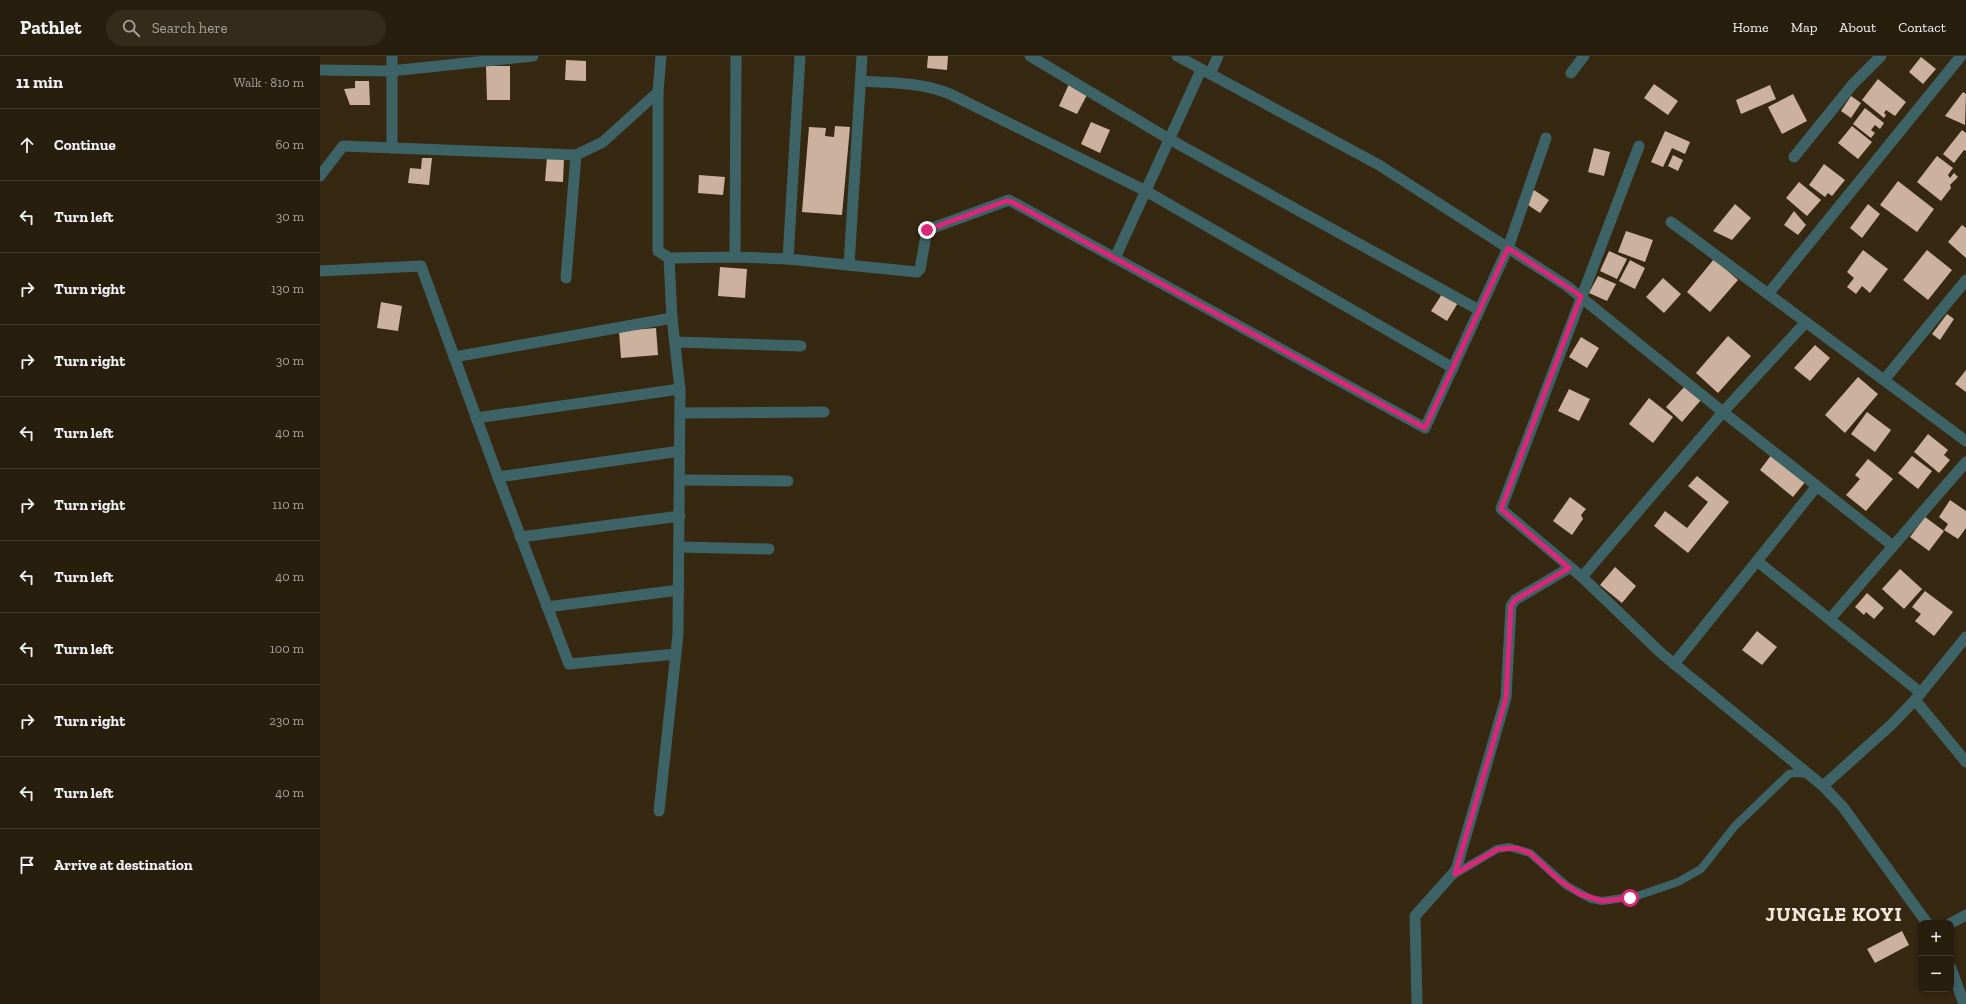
<!DOCTYPE html>
<meta charset="utf-8">
<style>
:root{--surface:#281e0d;--page:#342b1b;--text:#f1f3f6;--muted:#a5a29d;--line:#443c2e}
body{margin:0;font-family:"Zilla Slab",serif;background:var(--page);color:var(--text)}
.controls{position:absolute;right:12px;bottom:12px;display:grid;overflow:hidden;border-radius:8px;box-shadow:0 2px 6px #0003}
.controls button{width:36px;height:36px;display:grid;place-items:center;padding:0;border:0;border-bottom:1px solid var(--line);background:var(--surface);color:var(--text);font:20px sans-serif}
.stop{position:absolute;width:12px;height:12px;margin:-9px;border:3px solid #db2777;border-radius:50%;background:#fff}
.stop.end{background:#db2777;border-color:#fff;box-shadow:0 1px 4px #0008}
.list{margin:0;padding:0;list-style:none}
h2{display:flex;justify-content:space-between;align-items:center;height:52px;margin:0;padding:0 16px;font-size:17px}
h2 small{font-size:13px;font-weight:400;color:var(--muted)}
.list li{display:grid;grid-template-columns:26px 1fr auto;gap:12px;align-items:center;box-sizing:border-box;height:72px;padding:0 16px;border-top:1px solid var(--line)}
.list b{display:block;font-size:15px;white-space:nowrap}
.list em{font-size:13px;font-style:normal;color:var(--muted)}
.icon{flex:none;width:22px;height:22px;fill:none;stroke:currentColor;stroke-width:2;stroke-linecap:round;stroke-linejoin:round}
.map{position:relative;flex:none;width:1646px;height:948px;overflow:hidden}
header{display:flex;align-items:center;gap:24px;box-sizing:border-box;height:56px;padding:0 20px;background:var(--surface);border-bottom:1px solid var(--line)}
header strong{font-size:19px}
nav{display:flex;gap:22px;margin-inline-start:auto;font-size:14px}
.search{width:280px;height:36px;background:var(--page);display:flex;align-items:center;gap:10px;box-sizing:border-box;padding:0 14px;border-radius:22px;color:var(--muted);font-size:15px}
main{display:flex}
aside{flex:1;background:var(--surface)}
.map>svg:first-child{display:block}
.building{fill:#ccb29e}
.lines{fill:none;stroke-linecap:round;stroke-linejoin:round}
.service{stroke:#3e6366;stroke-width:8}
.minor{stroke:#3e6366;stroke-width:11}
.route{stroke:#db2777;stroke-width:5}
.labels{text-anchor:middle;stroke-width:4;stroke-linejoin:round;paint-order:stroke}
.district-label{font-size:20px;font-weight:bold;letter-spacing:1px;fill:#f2eadc;stroke:#362811}
</style>
<header>
<strong>Pathlet</strong>
<div class="search"><svg class="icon" aria-label="search" viewBox="0 0 24 24"><circle cx="10" cy="10" r="6"/><path d="M15 15l6 6"/></svg>Search here</div>
<nav><a>Home</a><a>Map</a><a>About</a><a>Contact</a></nav>
</header>
<main>
<aside>
<h2>11 min<small>Walk · 810 m</small></h2>
<ul class="list">
<li><svg class="icon" aria-label="ahead" viewBox="0 0 24 24"><path d="M12 20V5M6 11l6-6 6 6"/></svg><div><b>Continue</b></div><em>60 m</em></li>
<li><svg class="icon" aria-label="left" viewBox="0 0 24 24"><path d="M17 20v-9H6M10 6l-5 5 5 5"/></svg><div><b>Turn left</b></div><em>30 m</em></li>
<li><svg class="icon" aria-label="right" viewBox="0 0 24 24"><path d="M7 20v-9h11M14 6l5 5-5 5"/></svg><div><b>Turn right</b></div><em>130 m</em></li>
<li><svg class="icon" aria-label="right" viewBox="0 0 24 24"><path d="M7 20v-9h11M14 6l5 5-5 5"/></svg><div><b>Turn right</b></div><em>30 m</em></li>
<li><svg class="icon" aria-label="left" viewBox="0 0 24 24"><path d="M17 20v-9H6M10 6l-5 5 5 5"/></svg><div><b>Turn left</b></div><em>40 m</em></li>
<li><svg class="icon" aria-label="right" viewBox="0 0 24 24"><path d="M7 20v-9h11M14 6l5 5-5 5"/></svg><div><b>Turn right</b></div><em>110 m</em></li>
<li><svg class="icon" aria-label="left" viewBox="0 0 24 24"><path d="M17 20v-9H6M10 6l-5 5 5 5"/></svg><div><b>Turn left</b></div><em>40 m</em></li>
<li><svg class="icon" aria-label="left" viewBox="0 0 24 24"><path d="M17 20v-9H6M10 6l-5 5 5 5"/></svg><div><b>Turn left</b></div><em>100 m</em></li>
<li><svg class="icon" aria-label="right" viewBox="0 0 24 24"><path d="M7 20v-9h11M14 6l5 5-5 5"/></svg><div><b>Turn right</b></div><em>230 m</em></li>
<li><svg class="icon" aria-label="left" viewBox="0 0 24 24"><path d="M17 20v-9H6M10 6l-5 5 5 5"/></svg><div><b>Turn left</b></div><em>40 m</em></li>
<li><svg class="icon" aria-label="arrive" viewBox="0 0 24 24"><path d="M6 21V4h12l-3 4 3 4H6"/></svg><div><b>Arrive at destination</b></div></li>
</ul>
</aside>
<div class="map">
<svg width="1646" height="948" viewBox="0 0 1646 948">
<rect width="100%" height="100%" fill="#362811"/>
<g class="building">
<polygon points="608,0 628,0 627,14 607,12"/>
<polygon points="1601,1 1616,13 1603,28 1589,16"/>
<polygon points="246,4 266,5 266,25 245,24"/>
<polygon points="166,10 190,10 190,44 167,44"/>
<polygon points="1558,23 1586,46 1575,60 1566,54 1564,57 1566,59 1564,62 1542,44"/>
<polygon points="35,25 49,25 50,49 30,49 24,33 35,32"/>
<polygon points="749,28 768,37 757,58 739,50"/>
<polygon points="1334,28 1358,45 1348,59 1324,42"/>
<polygon points="1450,29 1456,43 1421,58 1416,44"/>
<polygon points="1643,36 1646,38 1645,69 1625,60"/>
<polygon points="1473,38 1487,65 1462,78 1448,51"/>
<polygon points="1531,40 1541,47 1531,62 1521,55"/>
<polygon points="1545,52 1564,67 1560,73 1555,69 1551,74 1555,77 1551,82 1533,68"/>
<polygon points="771,66 790,74 780,97 761,88"/>
<polygon points="515,70 530,71 522,159 482,156 489,71 506,72 505,80 514,81"/>
<polygon points="1532,70 1552,86 1538,103 1518,87"/>
<polygon points="1642,74 1646,77 1646,95 1644,94 1634,107 1623,98"/>
<polygon points="1345,75 1370,86 1365,98 1352,92 1343,111 1331,106"/>
<polygon points="1274,92 1290,96 1284,120 1268,116"/>
<polygon points="1353,99 1363,104 1358,115 1348,110"/>
<polygon points="1617,100 1633,112 1628,119 1630,122 1634,117 1638,121 1630,129 1631,132 1621,145 1597,126"/>
<polygon points="227,101 244,102 243,126 225,125"/>
<polygon points="102,102 112,102 109,129 88,127 90,112 101,113"/>
<polygon points="1504,108 1525,124 1512,140 1508,137 1505,141 1489,129"/>
<polygon points="379,119 405,121 403,139 378,137"/>
<polygon points="1578,125 1614,153 1597,176 1560,149"/>
<polygon points="1479,126 1501,144 1487,160 1466,142"/>
<polygon points="1214,134 1229,144 1220,157 1205,147"/>
<polygon points="1415,148 1431,162 1412,184 1393,175"/>
<polygon points="1548,148 1560,158 1542,182 1530,172"/>
<polygon points="1474,155 1486,169 1478,179 1464,169"/>
<polygon points="1642,169 1646,172 1646,202 1628,186"/>
<polygon points="1306,175 1333,184 1325,206 1298,196"/>
<polygon points="1543,194 1568,213 1550,237 1542,230 1536,238 1527,231 1534,222 1527,216"/>
<polygon points="1607,194 1632,214 1608,244 1583,224"/>
<polygon points="1289,195 1307,203 1297,223 1280,215"/>
<polygon points="1394,203 1418,224 1390,256 1367,236"/>
<polygon points="1310,204 1325,212 1315,233 1299,225"/>
<polygon points="400,211 427,213 425,242 398,240"/>
<polygon points="1278,220 1296,228 1287,245 1269,237"/>
<polygon points="1343,222 1361,238 1344,257 1326,241"/>
<polygon points="1124,235 1139,245 1127,265 1111,255"/>
<polygon points="61,246 82,250 78,275 57,272"/>
<polygon points="1627,258 1634,263 1620,284 1612,278"/>
<polygon points="336,272 338,299 301,302 299,275"/>
<polygon points="1408,280 1431,300 1398,337 1376,317"/>
<polygon points="1261,281 1279,292 1267,312 1249,301"/>
<polygon points="1495,289 1510,302 1490,325 1474,312"/>
<polygon points="1646,314 1646,336 1635,328"/>
<polygon points="1538,321 1558,338 1525,377 1505,359"/>
<polygon points="1365,330 1381,344 1362,366 1346,351"/>
<polygon points="1249,333 1270,343 1259,365 1238,355"/>
<polygon points="1329,342 1353,361 1333,387 1309,368"/>
<polygon points="1547,356 1571,374 1555,396 1531,378"/>
<polygon points="1608,378 1628,394 1624,399 1630,404 1619,417 1594,396"/>
<polygon points="1452,398 1486,425 1473,441 1440,414"/>
<polygon points="1592,400 1612,415 1598,433 1578,417"/>
<polygon points="1548,403 1573,423 1546,455 1526,439 1540,423 1535,419"/>
<polygon points="1377,420 1409,446 1368,497 1334,470 1345,455 1367,472 1388,446 1368,430"/>
<polygon points="1250,441 1266,453 1261,459 1263,463 1252,479 1233,465"/>
<polygon points="1630,444 1646,455 1646,472 1638,483 1624,474 1628,468 1619,461"/>
<polygon points="1605,461 1624,475 1609,495 1590,481"/>
<polygon points="1295,511 1316,530 1302,547 1280,529"/>
<polygon points="1580,513 1602,533 1584,553 1562,533"/>
<polygon points="1605,535 1633,556 1614,580 1595,565 1601,558 1592,551"/>
<polygon points="1547,537 1564,552 1554,563 1546,556 1544,559 1535,551"/>
<polygon points="1437,575 1457,591 1442,609 1422,594"/>
<polygon points="1582,875 1589,889 1555,907 1547,893"/>
</g>
<g class="lines">
<polyline class="service" points="1135,818 1177,793 1189,791 1210,797 1247,830 1271,843 1282,845 1317,840 1358,826 1381,813 1415,770 1469,718 1475,717 1489,718"/>
<g class="minor">
<polyline points="710,0 849,83 1159,254"/>
<polyline points="857,0 1059,109 1247,230 1403,356 1573,490"/>
<polyline points="0,14 71,15 213,0"/>
<polyline points="881,14 795,202 1105,372 1188,192 1226,82"/>
<polyline points="1251,17 1264,0"/>
<polyline points="890,18 898,0"/>
<path d="M541,25C572,27 601,26 630,38L826,135L1133,312"/>
<polyline points="1319,90 1181,453 1262,521 1341,597 1503,730 1523,751 1607,867"/>
<polyline points="72,92 72,0"/>
<polyline points="1474,101 1533,28 1561,0"/>
<polyline points="0,120 23,90 256,99 283,86 338,36"/>
<polyline points="1351,166 1646,385"/>
<polyline points="415,201 416,0"/>
<polyline points="349,202 415,201 468,203 597,216 600,213 607,174 689,144 795,202"/>
<polyline points="468,203 480,0"/>
<polyline points="529,209 542,0"/>
<polyline points="0,215 101,210 178,421 360,395"/>
<polyline points="246,222 256,99"/>
<polyline points="1448,238 1641,0"/>
<polyline points="356,286 481,290"/>
<polyline points="134,301 352,262"/>
<polyline points="1564,324 1646,224"/>
<polyline points="360,357 504,356"/>
<polyline points="156,362 360,333"/>
<polyline points="178,421 249,608 356,598"/>
<polyline points="360,424 468,425"/>
<polyline points="200,481 360,460"/>
<polyline points="359,491 449,493"/>
<polyline points="1437,505 1497,430"/>
<polyline points="1262,521 1403,356 1486,266"/>
<polyline points="227,551 359,534"/>
<polyline points="1510,563 1646,406"/>
<polyline points="1354,608 1437,505 1601,637"/>
<polyline points="1595,644 1646,706"/>
<polyline points="1503,730 1571,669 1595,644 1646,581"/>
<polyline points="339,755 358,578 360,333 352,262 349,202 338,195 338,36 341,0"/>
<polyline points="1631,867 1646,859"/>
<polyline points="1631,912 1644,948"/>
<polyline points="1097,948 1095,860 1136,814 1186,642 1191,550 1195,544 1249,512"/>
</g>
</g>
<g class="lines">
<polyline class="route" points="607,174 686,145 692,146 1105,372 1188,192 1261,240 1181,453 1249,512 1195,544 1191,550 1186,642 1135,818 1178,793 1196,792 1210,797 1240,825 1260,838 1282,845 1310,842"/>
</g>
<g class="labels">
<g class="district-label">
<text x="1514" y="865">JUNGLE KOYI</text>
</g>
</g>
</svg>
<div class="controls">
<button>+</button>
<button>−</button>
</div>
<div class="stop" style="left:1310px;top:842px"></div>
<div class="stop end" style="left:607px;top:174px"></div>
</div>
</main>
